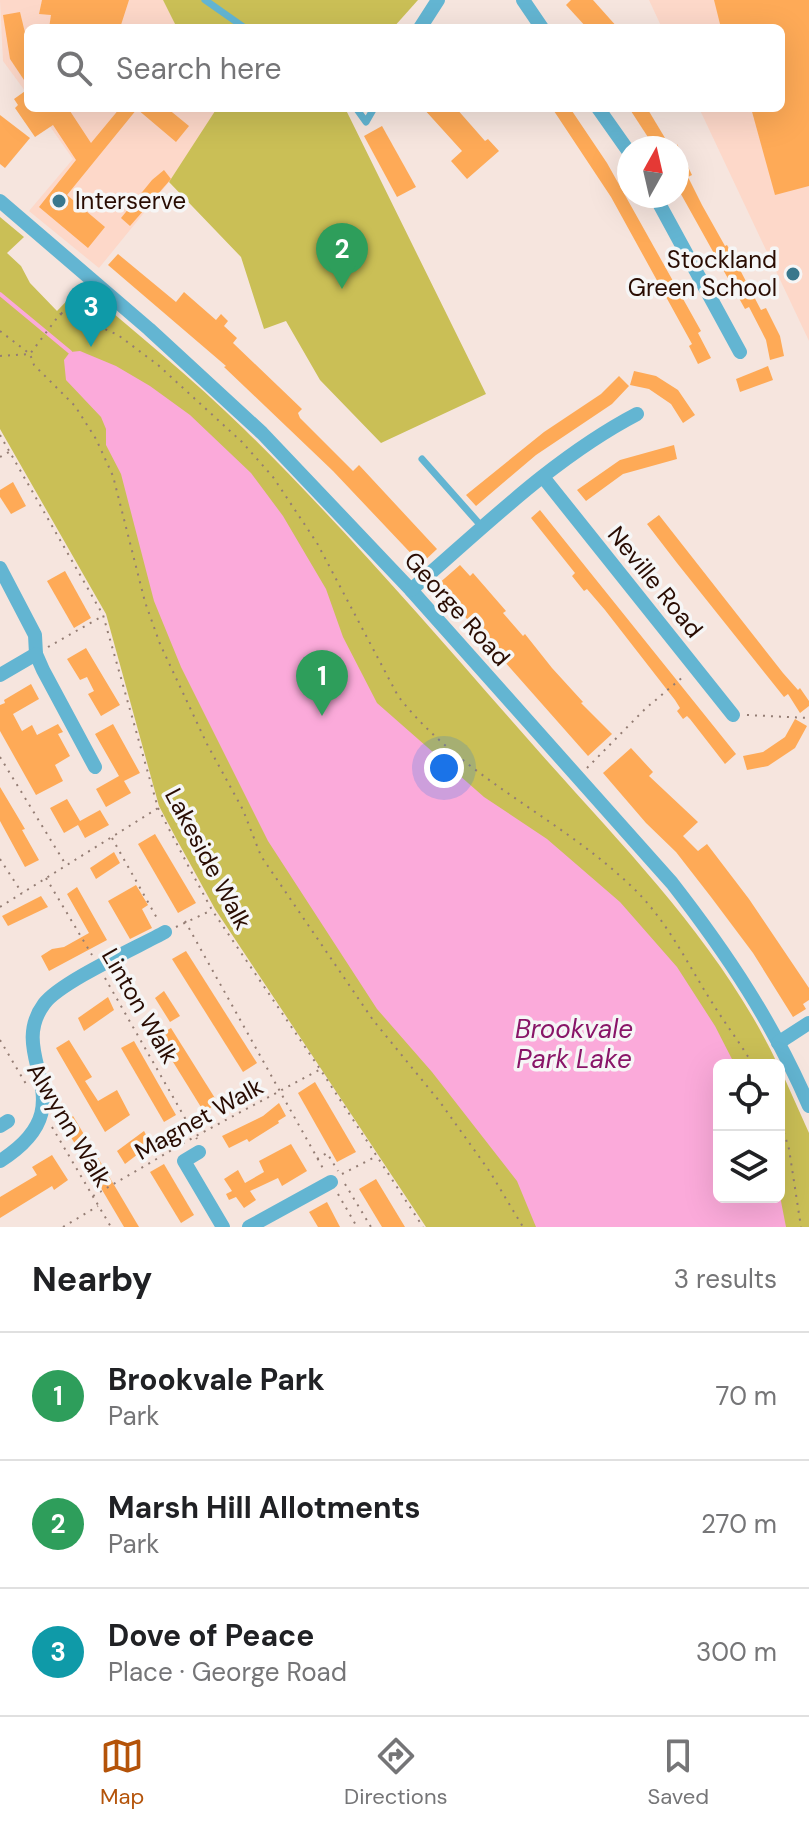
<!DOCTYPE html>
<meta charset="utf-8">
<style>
:root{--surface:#fff;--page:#f2f2f2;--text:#202124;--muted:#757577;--line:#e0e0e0;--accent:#b45309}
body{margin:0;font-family:"DM Sans",sans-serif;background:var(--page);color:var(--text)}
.controls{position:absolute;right:24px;bottom:24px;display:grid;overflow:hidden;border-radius:12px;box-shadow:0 8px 32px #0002}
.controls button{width:72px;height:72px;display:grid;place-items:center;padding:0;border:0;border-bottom:2px solid var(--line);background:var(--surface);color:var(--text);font:40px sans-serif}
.compass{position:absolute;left:617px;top:136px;width:72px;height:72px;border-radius:50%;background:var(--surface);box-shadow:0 8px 32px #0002;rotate:8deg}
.you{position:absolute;left:444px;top:768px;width:28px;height:28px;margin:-20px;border:6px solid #fff;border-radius:50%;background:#1a73e8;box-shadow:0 0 0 12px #1a73e833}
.badge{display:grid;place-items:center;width:52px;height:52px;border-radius:50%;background:var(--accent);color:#fff;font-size:26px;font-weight:700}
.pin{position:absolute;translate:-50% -66px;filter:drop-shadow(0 2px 4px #0008)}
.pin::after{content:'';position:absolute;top:42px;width:28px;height:24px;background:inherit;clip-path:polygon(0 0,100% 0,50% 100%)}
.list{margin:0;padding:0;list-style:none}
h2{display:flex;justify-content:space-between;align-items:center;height:104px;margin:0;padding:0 32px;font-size:34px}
h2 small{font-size:26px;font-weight:400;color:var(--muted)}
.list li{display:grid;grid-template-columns:52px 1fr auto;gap:24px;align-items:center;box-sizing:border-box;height:128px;padding:0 32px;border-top:2px solid var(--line)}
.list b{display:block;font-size:30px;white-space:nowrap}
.list p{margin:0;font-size:26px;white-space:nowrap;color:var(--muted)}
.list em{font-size:26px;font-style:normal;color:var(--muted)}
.icon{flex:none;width:44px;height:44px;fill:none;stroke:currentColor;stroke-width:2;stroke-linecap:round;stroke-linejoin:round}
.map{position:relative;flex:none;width:809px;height:1227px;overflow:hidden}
.search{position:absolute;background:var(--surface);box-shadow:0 8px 32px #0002;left:24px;right:24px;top:24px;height:88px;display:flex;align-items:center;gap:20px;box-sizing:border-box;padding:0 28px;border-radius:12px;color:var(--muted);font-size:30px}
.sheet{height:488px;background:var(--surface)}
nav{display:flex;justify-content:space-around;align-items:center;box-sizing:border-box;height:112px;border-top:2px solid var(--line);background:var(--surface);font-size:22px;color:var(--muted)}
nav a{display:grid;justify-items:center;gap:4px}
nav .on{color:var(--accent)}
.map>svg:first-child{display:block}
.built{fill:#fdd8c9}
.green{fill:#cabf56}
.water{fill:#fbaada}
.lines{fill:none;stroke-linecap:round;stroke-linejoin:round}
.stream{stroke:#fbaada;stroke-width:4}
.building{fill:#feaa57}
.path{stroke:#947d74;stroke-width:2;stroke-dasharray:2 6;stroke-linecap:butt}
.lane{stroke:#63b5d2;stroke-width:7}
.street{stroke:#63b5d2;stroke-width:14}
.poi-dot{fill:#39778c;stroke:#f6f6f6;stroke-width:3}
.labels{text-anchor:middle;stroke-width:7;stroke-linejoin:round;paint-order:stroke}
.poi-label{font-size:24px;fill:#290c02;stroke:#f6f6f6;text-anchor:start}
.street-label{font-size:24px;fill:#290c02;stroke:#f6f6f6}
.water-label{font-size:26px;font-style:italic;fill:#891568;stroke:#f6f6f6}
</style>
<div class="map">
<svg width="809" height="1227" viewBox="0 0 809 1227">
<rect width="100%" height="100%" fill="#f6e5de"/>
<g class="built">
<polygon points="0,0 163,0 177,28 28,28 28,95 3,61"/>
<polygon points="649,0 809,0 809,341 699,108 781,108 781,28 662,28"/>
<polygon points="37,108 217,108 218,109 169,182 99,268 29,211 73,159"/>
</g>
<g class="green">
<polygon points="163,0 418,0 393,28 177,28"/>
<polygon points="217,108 345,108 486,394 381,443 320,380 286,321 264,329 241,257 169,182"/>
<path d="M0,217L24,237L7,253L21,266L30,283L57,311L81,286C136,333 192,378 244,429C349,532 444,644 541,754C628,852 722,946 778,1065H719V1197H779V1066L809,1133V1227H426L215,909L177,840L159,806L106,614L0,429Z"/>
</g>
<polygon class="water" points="80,351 116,366 150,386 190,415 251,473 283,516 326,589 343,637 377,703 484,797 547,839 620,902 677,967 715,1026 735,1065 719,1065 719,1197 779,1197 779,1191 786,1227 536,1227 517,1181 432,1072 377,1009 268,841 181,667 154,601 121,474 106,445 106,429 101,417 66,380 64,360 70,352"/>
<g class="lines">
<polyline class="stream" points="0,294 70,352"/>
</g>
<g class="building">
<polygon points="42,0 129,0 120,28 78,26 78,28 49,28 51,15 39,14"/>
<polygon points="571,0 593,0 618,28 587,28 566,5"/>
<polygon points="714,0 809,0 809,186 775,195 751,108 781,108 781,28 721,28"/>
<polygon points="20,12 28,45 28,86 10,59 3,15"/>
<polygon points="28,89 28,108 68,108 91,143 120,108 167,108 189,126 176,142 137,109 67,195 105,227 88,248 39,207 76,160 53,125 35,137 15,108 18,105 14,99"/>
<polygon points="423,108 456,108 485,141 488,139 499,151 467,179 451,161 462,151"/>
<polygon points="552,108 570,108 607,163 701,331 698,333 711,358 698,364 689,346 692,344 611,197"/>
<polygon points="629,108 647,108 671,148 655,148"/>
<polygon points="0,115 30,138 5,168 0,164"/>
<polygon points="382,126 416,187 397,197 364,136"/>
<polygon points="677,144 692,175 688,177 702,205 725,246 727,245 761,310 766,308 780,336 784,356 770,360 766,340 749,307 745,309 677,187"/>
<polygon points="164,170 171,179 130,226 121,218 152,180"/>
<polygon points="118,254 176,302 184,292 216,320 221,314 228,321 224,326 237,338 233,343 302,409 298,413 300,418 353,471 359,465 437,549 421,564 333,471 224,367 226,366 108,265"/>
<polygon points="768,366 773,380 740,392 736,379"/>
<polygon points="634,371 656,376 678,390 695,415 683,423 671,404 649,389 630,385"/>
<polygon points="619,376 629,386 612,404 536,455 476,506 466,495 544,432 601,394"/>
<polygon points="674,445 677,459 623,474 586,501 577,490 620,460"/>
<polygon points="13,482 26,506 11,514 0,497 0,490"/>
<polygon points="540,510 736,754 725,764 690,719 687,716 683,719 677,711 680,708 675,700 605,610 587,589 584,591 572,576 575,573 531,518"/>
<polygon points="659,515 783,673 798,690 800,688 809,701 809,706 800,713 788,694 784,697 677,563 647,524"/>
<polygon points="460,565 470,576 473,573 506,611 503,613 523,636 525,634 552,668 583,702 581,703 612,734 588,756 437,585"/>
<polygon points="65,571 91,618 74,628 47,581"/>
<polygon points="86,648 120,705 101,716 88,694 94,691 87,677 80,680 67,659"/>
<polygon points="31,684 39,699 13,714 22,731 32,725 37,735 58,724 63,732 58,734 70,756 55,765 63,781 36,795 0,731 0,705 5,703 4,700"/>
<polygon points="795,719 807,726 795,748 768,766 747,770 743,756 763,752 785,737"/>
<polygon points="113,724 140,773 124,781 131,793 106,807 96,789 119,776 95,734"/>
<polygon points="631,748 653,772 649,776 698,822 683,836 698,851 707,844 749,899 809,988 809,1000 803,1004 806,1009 793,1017 753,953 711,897 676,852 646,823 603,773"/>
<polygon points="0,787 25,829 22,830 39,860 25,867 0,821"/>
<polygon points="67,799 80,821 100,810 109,825 85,838 78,825 64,833 50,808"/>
<polygon points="155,834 196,903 178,913 138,844"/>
<polygon points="114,852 120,863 96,879 90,868"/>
<polygon points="136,885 148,905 142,909 152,928 130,939 108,901"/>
<polygon points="77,887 107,940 49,971 41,956 52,949 64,947 89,933 67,894"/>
<polygon points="41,896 48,907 8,926 2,916"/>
<polygon points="186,951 257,1063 243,1072 172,959"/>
<polygon points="164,991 180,1016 170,1022 155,998"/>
<polygon points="108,997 114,1010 84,1031 78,1018"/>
<polygon points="171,1028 218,1103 204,1112 157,1036"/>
<polygon points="69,1040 92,1077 85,1081 98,1101 117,1090 130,1115 105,1132 56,1048"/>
<polygon points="134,1041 176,1115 164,1122 121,1048"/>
<polygon points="315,1082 356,1152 337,1162 298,1093"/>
<polygon points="279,1103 286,1116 278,1121 279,1123 249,1142 247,1139 229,1148 222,1136 263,1116"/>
<polygon points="73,1116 110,1178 139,1227 124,1227 62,1122"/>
<polygon points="144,1131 151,1144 125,1164 117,1151"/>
<polygon points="291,1144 307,1171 282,1186 278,1178 250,1191 256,1200 244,1208 236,1197 229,1200 226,1194 232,1191 224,1179 238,1170 245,1183 264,1172 259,1161"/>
<polygon points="52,1155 68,1180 54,1190 52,1186 0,1218 0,1197 37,1175 32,1167"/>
<polygon points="164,1164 194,1215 181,1223 150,1172"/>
<polygon points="376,1179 405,1227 382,1227 359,1189"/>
<polygon points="327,1202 340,1227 318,1227 309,1212"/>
</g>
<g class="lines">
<g class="path">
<polyline points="61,314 84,289"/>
<polyline points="0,331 30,354 34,365 75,406 96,439 113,476 145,602 160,644 207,744 243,810 261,856 373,1020 440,1102 490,1172 523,1227"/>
<path d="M0,356L30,354L60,314L98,326L118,335L158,365L242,442L273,477L317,543L398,696C460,776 557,816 629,884C667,919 686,962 713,1004C726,1025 741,1044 753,1065"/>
<polyline points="0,435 103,615 158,808 192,873 212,910 320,1069 423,1227"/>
<polyline points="0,457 9,452"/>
<polyline points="48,647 101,617"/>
<polyline points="747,715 809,718"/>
<polyline points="0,757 66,865"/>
<polyline points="587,768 645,709 684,676"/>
<polyline points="112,838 158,920"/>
<polyline points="0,859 22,893"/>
<polyline points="46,878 92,955"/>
<polyline points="0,907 158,808"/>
<polyline points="185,921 325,1172"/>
<polyline points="176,927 210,911"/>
<polyline points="105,978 197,1139"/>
<polyline points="0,1040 26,1084"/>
<polyline points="779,1117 789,1149 801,1227"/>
<polyline points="52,1127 111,1227"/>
<polyline points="317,1159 327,1153 338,1171"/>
<polyline points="342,1174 375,1157"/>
<polyline points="345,1184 371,1227"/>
<polyline points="338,1194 357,1227"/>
<polyline points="93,1196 196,1136 319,1070"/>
<polyline points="63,1227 98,1206"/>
</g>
<g class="lane">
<polyline points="205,0 245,28"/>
<polyline points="356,108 366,122 374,108"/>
<polyline points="422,459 483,528"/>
</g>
<g class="street">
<polyline points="523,0 542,28"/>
<polyline points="420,28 438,0"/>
<polyline points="598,108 629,152"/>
<polyline points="655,196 740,352"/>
<path d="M0,201L149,329L262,433L411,590L672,883C728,955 773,1023 809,1106"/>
<polyline points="543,477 733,715"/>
<polyline points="0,568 35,635 36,654 43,670 95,767"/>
<path d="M411,590C483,528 553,458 637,414"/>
<polyline points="0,675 36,654"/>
<polyline points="778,1043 809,1023"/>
<polyline points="0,1126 8,1121"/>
<polyline points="199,1152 184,1161 223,1227"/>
<path d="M0,1161C90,1104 4,1058 44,1004C60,982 138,947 165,932"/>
<polyline points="249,1227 331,1182"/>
</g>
</g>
<g class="poi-dot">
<circle cx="59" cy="201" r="8"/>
<circle cx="793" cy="274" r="8"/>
</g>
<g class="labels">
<g class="poi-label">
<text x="75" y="209">Interserve</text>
<text x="777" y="268" text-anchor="end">Stockland<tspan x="777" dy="28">Green School</tspan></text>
</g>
<g class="street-label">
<text transform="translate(655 582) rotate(51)" y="8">Neville Road</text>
<text transform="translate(457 609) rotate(48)" y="8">George Road</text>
<text transform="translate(208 859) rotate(62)" y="8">Lakeside Walk</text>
<text transform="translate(140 1006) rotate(60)" y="8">Linton Walk</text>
<text transform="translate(199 1119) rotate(-29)" y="8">Magnet Walk</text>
<text transform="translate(69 1125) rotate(59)" y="8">Alwynn Walk</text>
</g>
<g class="water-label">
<text x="574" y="1038">Brookvale<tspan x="574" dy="30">Park Lake</tspan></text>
</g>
</g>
</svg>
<div class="controls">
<button><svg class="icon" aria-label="locate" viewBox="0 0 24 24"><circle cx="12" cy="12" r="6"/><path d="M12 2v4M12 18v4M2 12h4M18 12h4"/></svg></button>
<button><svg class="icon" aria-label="layers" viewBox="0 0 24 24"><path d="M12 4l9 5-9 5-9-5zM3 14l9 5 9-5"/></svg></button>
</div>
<svg class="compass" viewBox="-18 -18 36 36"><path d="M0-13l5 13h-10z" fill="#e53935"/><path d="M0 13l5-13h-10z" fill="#757577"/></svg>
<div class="you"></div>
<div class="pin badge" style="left:322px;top:716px;background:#2e9e5b">1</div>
<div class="pin badge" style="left:342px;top:289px;background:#2e9e5b">2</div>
<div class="pin badge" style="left:91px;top:347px;background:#0f9aa8">3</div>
<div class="search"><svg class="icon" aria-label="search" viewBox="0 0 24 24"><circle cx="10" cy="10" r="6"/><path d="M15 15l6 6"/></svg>Search here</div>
</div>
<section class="sheet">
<h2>Nearby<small>3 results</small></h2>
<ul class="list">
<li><span class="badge" style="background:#2e9e5b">1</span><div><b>Brookvale Park</b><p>Park</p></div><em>70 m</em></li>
<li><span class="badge" style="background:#2e9e5b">2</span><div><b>Marsh Hill Allotments</b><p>Park</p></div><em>270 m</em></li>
<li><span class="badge" style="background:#0f9aa8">3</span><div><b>Dove of Peace</b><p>Place · George Road</p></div><em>300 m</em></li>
</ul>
</section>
<nav>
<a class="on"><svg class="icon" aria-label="map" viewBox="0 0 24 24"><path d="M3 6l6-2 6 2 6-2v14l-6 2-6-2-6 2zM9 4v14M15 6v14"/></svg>Map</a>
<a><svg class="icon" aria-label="directions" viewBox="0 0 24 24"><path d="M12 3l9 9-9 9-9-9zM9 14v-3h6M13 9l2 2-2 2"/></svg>Directions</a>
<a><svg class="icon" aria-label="saved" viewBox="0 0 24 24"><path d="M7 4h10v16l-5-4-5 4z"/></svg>Saved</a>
</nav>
